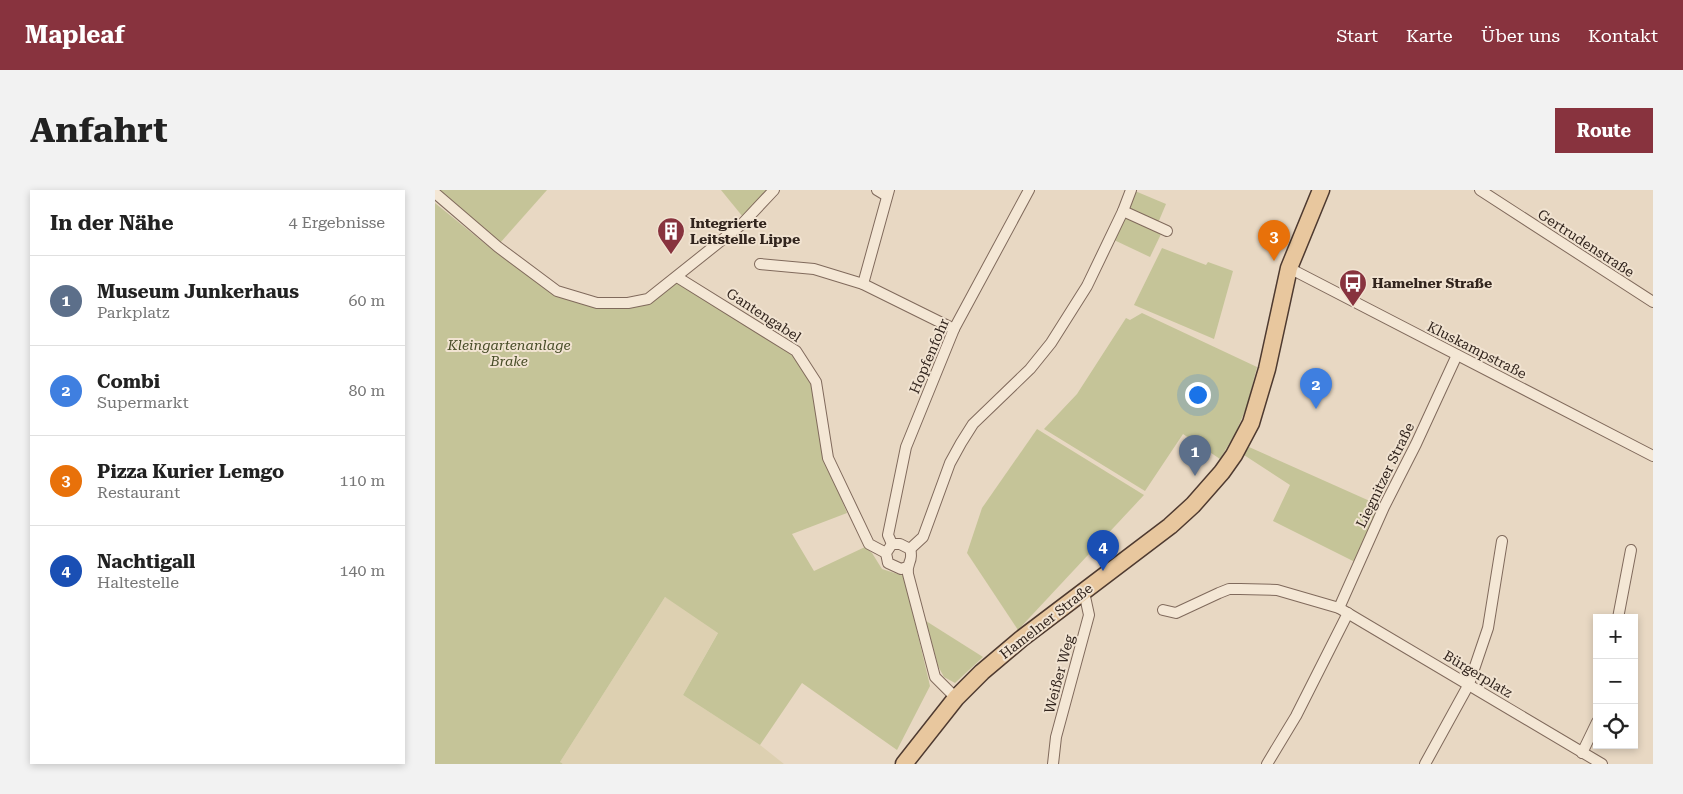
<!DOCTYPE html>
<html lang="de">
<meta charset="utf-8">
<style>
:root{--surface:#fff;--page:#f2f2f2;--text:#222;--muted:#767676;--line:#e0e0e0;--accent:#88333e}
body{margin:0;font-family:"Roboto Serif",serif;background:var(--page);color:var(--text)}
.controls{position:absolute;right:15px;bottom:15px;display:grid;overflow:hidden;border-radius:0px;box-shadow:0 2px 8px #0003}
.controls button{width:45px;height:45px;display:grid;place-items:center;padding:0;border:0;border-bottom:1px solid var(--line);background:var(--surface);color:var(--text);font:25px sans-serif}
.you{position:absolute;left:762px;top:204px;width:18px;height:18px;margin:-12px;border:4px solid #fff;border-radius:50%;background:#1a73e8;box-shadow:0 0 0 8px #1a73e833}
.badge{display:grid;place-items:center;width:32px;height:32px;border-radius:50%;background:var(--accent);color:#fff;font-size:16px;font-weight:700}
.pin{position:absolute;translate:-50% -41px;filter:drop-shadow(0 1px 2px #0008)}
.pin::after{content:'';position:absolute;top:26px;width:18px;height:15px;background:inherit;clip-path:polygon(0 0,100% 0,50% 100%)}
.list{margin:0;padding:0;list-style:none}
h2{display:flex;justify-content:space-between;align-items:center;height:65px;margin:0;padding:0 20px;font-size:21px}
h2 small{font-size:16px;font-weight:400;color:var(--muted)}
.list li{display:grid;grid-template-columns:32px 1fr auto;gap:15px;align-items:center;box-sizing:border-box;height:90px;padding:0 20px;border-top:1px solid var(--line)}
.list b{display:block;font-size:19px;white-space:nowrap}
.list p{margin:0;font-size:16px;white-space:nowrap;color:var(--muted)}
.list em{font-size:16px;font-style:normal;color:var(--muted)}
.icon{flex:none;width:28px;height:28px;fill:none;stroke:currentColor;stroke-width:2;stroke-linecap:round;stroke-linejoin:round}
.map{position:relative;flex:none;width:1218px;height:574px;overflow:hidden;border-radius:0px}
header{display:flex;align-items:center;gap:30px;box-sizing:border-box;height:70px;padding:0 25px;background:var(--accent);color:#fff}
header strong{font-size:24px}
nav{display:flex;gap:28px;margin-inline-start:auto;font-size:18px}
.intro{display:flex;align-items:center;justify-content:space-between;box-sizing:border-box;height:120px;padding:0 30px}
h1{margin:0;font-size:35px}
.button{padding:12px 22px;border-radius:0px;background:var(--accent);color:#fff;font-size:18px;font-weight:700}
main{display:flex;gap:30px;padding:0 30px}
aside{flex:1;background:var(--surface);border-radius:0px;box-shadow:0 2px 8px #0003}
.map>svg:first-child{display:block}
.farmland{fill:#ddd0b1}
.green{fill:#c5c498}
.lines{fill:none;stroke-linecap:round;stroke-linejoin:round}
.minor-casing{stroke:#806a5c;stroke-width:12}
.primary-casing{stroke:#4e3a30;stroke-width:19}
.minor{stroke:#f4e7d5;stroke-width:10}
.primary{stroke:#e8c79e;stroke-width:16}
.labels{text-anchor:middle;stroke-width:4;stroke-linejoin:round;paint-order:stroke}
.poi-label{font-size:14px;font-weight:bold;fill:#32251e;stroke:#f1e3d1;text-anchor:start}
.street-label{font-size:14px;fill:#32251e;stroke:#f1e3d1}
.park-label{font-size:14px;font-style:italic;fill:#474c27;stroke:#f1e3d1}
</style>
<header>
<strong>Mapleaf</strong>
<nav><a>Start</a><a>Karte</a><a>Über uns</a><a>Kontakt</a></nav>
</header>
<div class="intro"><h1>Anfahrt</h1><a class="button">Route</a></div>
<main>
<aside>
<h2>In der Nähe<small>4 Ergebnisse</small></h2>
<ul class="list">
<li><span class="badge" style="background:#5c6f8a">1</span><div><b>Museum Junkerhaus</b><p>Parkplatz</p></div><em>60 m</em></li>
<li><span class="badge" style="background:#3f7fe0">2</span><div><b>Combi</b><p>Supermarkt</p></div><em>80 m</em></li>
<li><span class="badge" style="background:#e8710a">3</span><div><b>Pizza Kurier Lemgo</b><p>Restaurant</p></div><em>110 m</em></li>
<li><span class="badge" style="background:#1a4fb4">4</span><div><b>Nachtigall</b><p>Haltestelle</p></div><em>140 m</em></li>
</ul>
</aside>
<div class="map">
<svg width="1218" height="574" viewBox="0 0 1218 574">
<rect width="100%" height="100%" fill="#e8d8c3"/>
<polygon class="farmland" points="230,407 285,439 248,505 325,555 349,574 128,574 125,572"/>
<g class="green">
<polygon points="3,0 112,0 65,53"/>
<polygon points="286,0 334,0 308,27"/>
<polygon points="700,1 731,14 723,33 692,20"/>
<polygon points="0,13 59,61 119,105 162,116 213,109 244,92 360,164 379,193 388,264 412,323 357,344 379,381 430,357 437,363 447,379 469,386 495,496 462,560 367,493 325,555 248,505 283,443 230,407 125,572 128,574 0,574"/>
<polygon points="690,26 727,42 715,67 679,50"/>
<polygon points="727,58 771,75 773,72 798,81 779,149 699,115"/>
<polygon points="707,123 822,177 812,216 801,242 785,269 748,244 710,301 609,239 642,204 691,128 695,130"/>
<polygon points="602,239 709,305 583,440 532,363 547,318"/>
<polygon points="814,257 946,316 920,372 838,331 855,295 809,265"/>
<polygon points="491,431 548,467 520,493 509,487 503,476"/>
</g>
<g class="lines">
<g class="minor-casing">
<g id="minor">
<polyline points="442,0 452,6"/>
<polyline points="1045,0 1218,112"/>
<polyline points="0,3 63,57 122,101 162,113 193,113 213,109 307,34 339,0"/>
<polyline points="688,21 732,41"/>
<polyline points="325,74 379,79 428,94 519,139"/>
<polyline points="854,78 1218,266"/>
<polyline points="242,87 361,161 381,192 393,268 434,354 451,363"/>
<polyline points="428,94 454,0"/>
<polyline points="457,354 453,345 471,257 519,139 594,0"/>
<polyline points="475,359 488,347 515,273 526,253 538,234 595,179 616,153 652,96 688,21 696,0"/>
<path d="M472,377L466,379L453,373L451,363L457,354H465L475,359C479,372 471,372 473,384L500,487L521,508"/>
<polyline points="904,418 949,317 981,254 1022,165"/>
<polyline points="728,420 741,423 784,403 794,399 805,399 842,400 904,418 1167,574"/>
<polyline points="1183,428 1196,360"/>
<polyline points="1147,563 1162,532"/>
<polyline points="618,574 621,547 654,425 649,402"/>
<polyline points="832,574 861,526 913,423"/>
<polyline points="990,574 1034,494 1053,438 1067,351"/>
</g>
</g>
<g class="primary-casing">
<polyline id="primary" points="469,574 521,508 547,482 586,449 735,336 758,315 787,282 799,265 816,233 832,179 854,78 886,0"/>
</g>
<use href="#minor" class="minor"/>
<use href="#primary" class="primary"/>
</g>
<defs>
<g id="building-pin" transform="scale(1.4375)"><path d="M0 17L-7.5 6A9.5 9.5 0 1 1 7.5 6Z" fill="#88333e" stroke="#f1e3d1"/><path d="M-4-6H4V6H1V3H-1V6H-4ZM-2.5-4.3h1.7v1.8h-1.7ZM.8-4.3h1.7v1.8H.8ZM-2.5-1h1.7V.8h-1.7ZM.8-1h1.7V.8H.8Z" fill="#fff"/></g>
<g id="bus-pin" transform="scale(1.4375)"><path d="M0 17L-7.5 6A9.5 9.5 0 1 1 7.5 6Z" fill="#88333e" stroke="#f1e3d1"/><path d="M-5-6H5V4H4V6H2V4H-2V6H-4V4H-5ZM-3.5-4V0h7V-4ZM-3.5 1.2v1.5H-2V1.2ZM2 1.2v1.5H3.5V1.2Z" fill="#fff"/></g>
</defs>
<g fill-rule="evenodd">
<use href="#building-pin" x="236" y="41"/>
<use href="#bus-pin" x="918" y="93"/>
</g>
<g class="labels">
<g class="poi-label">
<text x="255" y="38">Integrierte<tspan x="255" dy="16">Leitstelle Lippe</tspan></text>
<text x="937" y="98">Hamelner Straße</text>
</g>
<g class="street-label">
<text transform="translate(1151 53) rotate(33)" y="5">Gertrudenstraße</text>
<text transform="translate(329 125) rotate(33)" y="5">Gantengabel</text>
<text transform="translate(1042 160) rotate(27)" y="5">Kluskampstraße</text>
<text transform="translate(494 166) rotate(-67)" y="5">Hopfenfohr</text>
<text transform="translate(950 285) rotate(-64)" y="5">Liegnitzer Straße</text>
<text transform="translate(611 431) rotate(-38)" y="5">Hamelner Straße</text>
<text transform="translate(624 484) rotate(-75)" y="5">Weißer Weg</text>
<text transform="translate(1043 484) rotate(31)" y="5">Bürgerplatz</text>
</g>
<g class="park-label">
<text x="74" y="160">Kleingartenanlage<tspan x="74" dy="16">Brake</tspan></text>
</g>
</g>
</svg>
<div class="controls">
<button>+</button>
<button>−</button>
<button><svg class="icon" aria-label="locate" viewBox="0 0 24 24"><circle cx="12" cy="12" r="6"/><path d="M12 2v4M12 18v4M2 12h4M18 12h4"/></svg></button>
</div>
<div class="you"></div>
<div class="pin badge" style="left:760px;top:286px;background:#5c6f8a">1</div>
<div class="pin badge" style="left:881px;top:219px;background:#3f7fe0">2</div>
<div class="pin badge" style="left:839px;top:71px;background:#e8710a">3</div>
<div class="pin badge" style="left:668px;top:381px;background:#1a4fb4">4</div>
</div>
</main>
